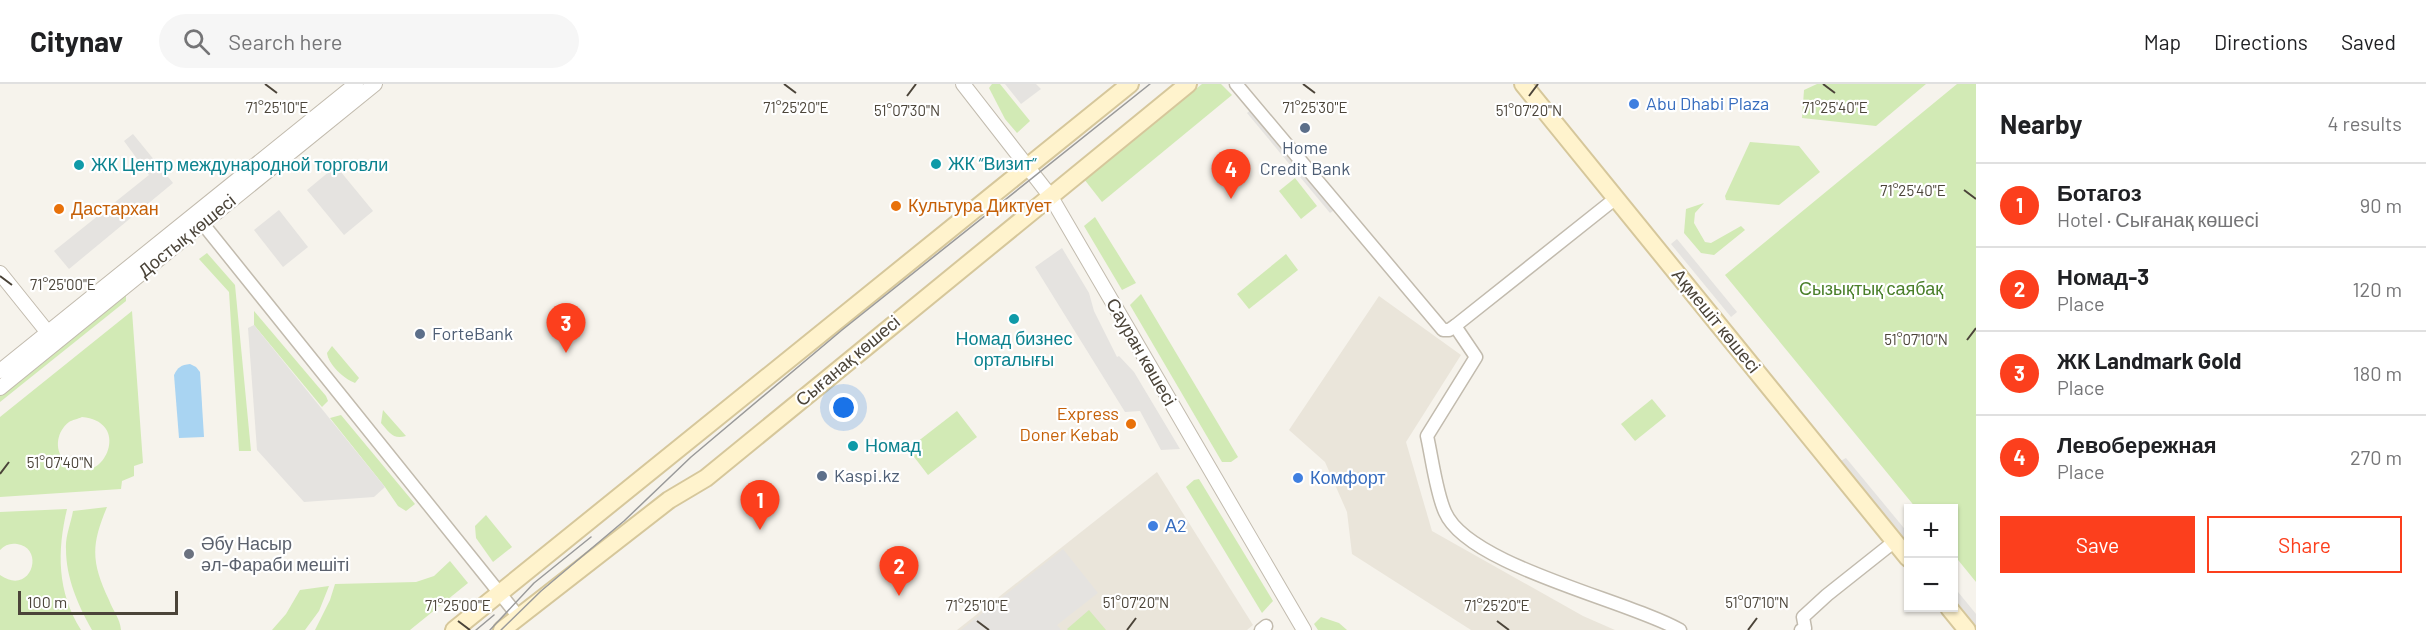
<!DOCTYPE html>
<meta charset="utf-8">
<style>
:root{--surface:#fff;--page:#f6f6f6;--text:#202124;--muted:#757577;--line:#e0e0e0;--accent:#fc3f1d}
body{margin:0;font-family:Barlow,sans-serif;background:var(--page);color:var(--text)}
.controls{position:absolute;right:18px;bottom:18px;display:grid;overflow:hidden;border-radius:0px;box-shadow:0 2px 4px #0004}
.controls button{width:54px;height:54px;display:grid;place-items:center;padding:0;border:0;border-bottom:2px solid var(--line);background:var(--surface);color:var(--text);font:30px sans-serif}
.scale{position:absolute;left:18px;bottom:15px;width:160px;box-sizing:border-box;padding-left:6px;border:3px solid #4b4439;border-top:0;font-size:16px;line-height:21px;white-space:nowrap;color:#4b4439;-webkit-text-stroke:4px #fff;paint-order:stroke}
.you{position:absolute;left:844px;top:324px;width:21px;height:21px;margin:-15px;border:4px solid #fff;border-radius:50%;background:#1a73e8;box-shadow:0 0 0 9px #1a73e833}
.badge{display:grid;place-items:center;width:39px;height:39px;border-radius:50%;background:var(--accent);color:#fff;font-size:20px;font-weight:700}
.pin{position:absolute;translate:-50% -50px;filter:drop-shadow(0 2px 3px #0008)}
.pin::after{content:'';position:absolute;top:32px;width:21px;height:18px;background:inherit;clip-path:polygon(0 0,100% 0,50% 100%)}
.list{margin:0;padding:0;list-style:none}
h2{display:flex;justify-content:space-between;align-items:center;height:78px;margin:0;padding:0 24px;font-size:26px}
h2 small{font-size:20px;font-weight:400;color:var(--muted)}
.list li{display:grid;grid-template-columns:39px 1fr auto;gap:18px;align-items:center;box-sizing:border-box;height:84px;padding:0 24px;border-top:2px solid var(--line)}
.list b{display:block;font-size:22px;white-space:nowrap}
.list p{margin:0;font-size:20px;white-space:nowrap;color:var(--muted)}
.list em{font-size:20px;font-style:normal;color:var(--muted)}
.actions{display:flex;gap:12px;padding:18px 24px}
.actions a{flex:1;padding:14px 0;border:2px solid var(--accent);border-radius:0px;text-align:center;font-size:21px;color:var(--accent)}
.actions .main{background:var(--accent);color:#fff}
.icon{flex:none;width:33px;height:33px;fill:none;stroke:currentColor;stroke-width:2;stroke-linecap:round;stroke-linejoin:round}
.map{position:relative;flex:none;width:1976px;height:546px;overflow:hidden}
header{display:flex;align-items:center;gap:36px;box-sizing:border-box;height:84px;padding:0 30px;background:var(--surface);border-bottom:2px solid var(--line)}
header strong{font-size:28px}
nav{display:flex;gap:33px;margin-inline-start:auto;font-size:21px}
.search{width:420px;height:54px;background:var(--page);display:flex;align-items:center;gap:15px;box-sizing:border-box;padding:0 21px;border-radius:33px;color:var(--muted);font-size:22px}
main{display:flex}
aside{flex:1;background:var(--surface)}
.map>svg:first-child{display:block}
.residential{fill:#eae5da}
.green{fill:#d2eab5;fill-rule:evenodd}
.parking{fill:#e5e3e0}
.water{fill:#a9d4f2}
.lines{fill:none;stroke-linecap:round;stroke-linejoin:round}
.minor-casing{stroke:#c2bbae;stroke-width:15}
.tertiary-casing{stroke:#c2bbae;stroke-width:16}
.secondary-casing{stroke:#d6c79b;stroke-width:20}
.minor{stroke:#fff;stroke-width:12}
.tertiary{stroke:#fff;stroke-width:14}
.secondary{stroke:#fff3cd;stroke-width:16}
.tram{stroke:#9a9a9a;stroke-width:1.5}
.ticks{fill:none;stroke:#4b4439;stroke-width:2}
.shop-dot{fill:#3f7fe0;stroke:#fff;stroke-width:2}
.service-dot{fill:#5c6f8a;stroke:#fff;stroke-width:2}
.culture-dot{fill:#0f9aa8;stroke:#fff;stroke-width:2}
.food-dot{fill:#e8710a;stroke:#fff;stroke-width:2}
.worship-dot{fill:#6b7280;stroke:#fff;stroke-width:2}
.labels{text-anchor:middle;stroke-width:4.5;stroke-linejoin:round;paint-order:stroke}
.shop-label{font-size:18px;fill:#366cbe;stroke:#fff;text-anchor:start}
.service-label{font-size:18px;fill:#4e5e75;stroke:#fff;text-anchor:start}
.culture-label{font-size:18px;fill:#0d838f;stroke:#fff;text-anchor:start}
.food-label{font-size:18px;fill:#c56008;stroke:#fff;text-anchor:start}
.street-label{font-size:18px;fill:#4b4439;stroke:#fff}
.park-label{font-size:18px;fill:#4a7f2a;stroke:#fff}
.worship-label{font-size:18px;fill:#5b616d;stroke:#fff;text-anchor:start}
.ticks-label{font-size:15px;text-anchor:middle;fill:#4b4439;stroke:#fff;stroke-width:4.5;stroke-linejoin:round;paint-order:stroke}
</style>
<header>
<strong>Citynav</strong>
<div class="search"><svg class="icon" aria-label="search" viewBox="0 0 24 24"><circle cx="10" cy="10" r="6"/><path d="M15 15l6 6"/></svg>Search here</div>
<nav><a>Map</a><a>Directions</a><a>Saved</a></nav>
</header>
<main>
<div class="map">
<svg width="1976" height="546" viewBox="0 0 1976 546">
<rect width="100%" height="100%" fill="#f6f3ec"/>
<g class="residential">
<polygon points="1379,212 1461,271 1406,358 1432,447 1583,532 1615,546 1471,546 1352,470 1347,428 1325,378 1289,346"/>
<polygon points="1157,388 1253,541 1247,546 957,546"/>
</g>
<g class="green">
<polygon points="992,0 1000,0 1030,37 1017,49 1005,35 989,4"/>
<polygon points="1202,0 1221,0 1232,11 1102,118 1084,95"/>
<polygon points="1817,0 1926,0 1876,42 1802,34 1804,6"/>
<polygon points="1957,0 1976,0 1976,498 1954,471 1954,424 1916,424 1725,191"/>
<polygon points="1750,58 1799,62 1820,88 1779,121 1726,116 1725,112"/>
<polygon points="1295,94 1317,122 1301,135 1279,107"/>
<polygon points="1704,119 1695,129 1694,139 1705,158 1711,159 1741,142 1745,146 1714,171 1701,169 1684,149 1686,125"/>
<polygon points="1095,133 1136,199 1122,206 1084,142"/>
<polygon points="207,169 235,201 251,367 239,367 229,208 199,175"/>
<polygon points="1286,170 1298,186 1249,225 1237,210"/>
<polygon points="126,209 126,217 0,318 0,309"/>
<polygon points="1141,210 1238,373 1231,378 1222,378 1130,221"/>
<path d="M132,227L143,379L134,382V392L122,397L121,405L0,413V333ZM82,333C137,338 98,413 64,376C54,365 57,347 69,338C72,336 78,335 82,333Z"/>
<polygon points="254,227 326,312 328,317 322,323 254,241"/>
<path d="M332,262L359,294L355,299C344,295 328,280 327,269Z"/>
<polygon points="1652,315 1666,332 1635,357 1621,340"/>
<path d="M383,326L406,352C393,356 389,348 381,339Z"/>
<polygon points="957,327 977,353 928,391 908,365"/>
<polygon points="341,331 415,420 406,427 398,422 385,403 330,334"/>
<polygon points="1199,395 1273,517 1262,529 1186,403 1194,396"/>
<path d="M107,423C91,461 91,478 109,516C113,527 120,534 121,546H92C78,521 66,494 66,465C65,453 71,439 73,427Z"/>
<path d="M67,425C57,467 57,508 81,546H0V491C31,513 46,464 17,460C10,459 5,461 0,466V428Z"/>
<polygon points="486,431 512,463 493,478 476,454 475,442"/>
<polygon points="450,477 468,499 410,546 315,546 330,516 335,500 416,498 434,492"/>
<polygon points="329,502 319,527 305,546 272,546 286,530 300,506"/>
<polygon points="1089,526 1106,546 1068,546 1067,545"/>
<polygon points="1321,533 1339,539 1347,546 1318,546 1314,540"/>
</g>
<g class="parking">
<polygon points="1005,0 1036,0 1041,5 1021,20"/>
<polygon points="1253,24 1336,125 1330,129 1247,29"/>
<polygon points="133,50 173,99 69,185 54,167 149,91 124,57"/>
<polygon points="336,82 373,127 344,151 307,106"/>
<polygon points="279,126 308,163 283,183 254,146"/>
<polygon points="1677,155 1737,228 1731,233 1671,160"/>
<polygon points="1062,164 1089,209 1094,227 1117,273 1119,272 1134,288 1180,365 1161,366 1140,327 1125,328 1035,183"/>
<polygon points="254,241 385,403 374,413 304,418 257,366 248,244"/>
<polygon points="1846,374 1908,449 1908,474 1833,381"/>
<polygon points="1063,465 1098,509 1057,541 1061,546 961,546"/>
<polygon points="1954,503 1976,530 1976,546 1967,546 1954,524"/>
</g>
<path class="water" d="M190,280L196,283L200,288L204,353L179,354L174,291C178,283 181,281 190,280Z"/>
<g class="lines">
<g class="minor-casing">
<g id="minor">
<polyline points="1236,0 1443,246 1449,246 1455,242 1616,114"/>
<polyline points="203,140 518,532"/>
<path d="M1455,242L1476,273L1427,352C1432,374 1436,408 1445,428C1468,482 1627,516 1680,546"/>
<polyline points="1261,546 1266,542"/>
<polyline points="1801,546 1805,544 1803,533 1827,511 1895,457"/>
</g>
</g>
<g class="tertiary-casing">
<g id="tertiary">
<polyline points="963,0 1051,113 1304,546"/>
<polyline points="0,189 53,255"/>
<polyline points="0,287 356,0"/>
<polyline points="0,304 375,0"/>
</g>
</g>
<g class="secondary-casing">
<g id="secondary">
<polyline points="1523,0 1908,474"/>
<polyline points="1949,524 1967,546"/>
<polyline points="454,546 1130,0"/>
<polyline points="502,546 669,416 706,394 1188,0"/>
</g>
</g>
<use href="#minor" class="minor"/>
<use href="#tertiary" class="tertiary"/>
<use href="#secondary" class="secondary"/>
<g class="tram">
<polyline points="476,546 494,531"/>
<polyline points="490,546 534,499 591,453"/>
<polyline points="501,546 541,507 624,437 691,373 842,246 1150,0"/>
</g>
</g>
<path class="ticks" d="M265,0L277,9M784,0L796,9M1303,0L1315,9M1823,0L1835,9M907,12L916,0M1529,12L1538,0M1964,106L1976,115M0,192L12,201M1967,256L1976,244M0,390L9,378M458,537L470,546M977,537L989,546M1497,537L1509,546M1127,546L1136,534M1748,546L1757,534"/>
<g class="shop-dot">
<circle cx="1634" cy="20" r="6"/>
<circle cx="1298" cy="394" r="6"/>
<circle cx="1153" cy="442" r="6"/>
</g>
<g class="service-dot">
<circle cx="1305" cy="44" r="6"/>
<circle cx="420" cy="250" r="6"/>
<circle cx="822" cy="392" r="6"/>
</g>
<g class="culture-dot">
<circle cx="936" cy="80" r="6"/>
<circle cx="79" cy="81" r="6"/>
<circle cx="1014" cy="235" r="6"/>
<circle cx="853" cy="362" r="6"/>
</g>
<g class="food-dot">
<circle cx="896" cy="122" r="6"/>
<circle cx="59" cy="125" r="6"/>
<circle cx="1131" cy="340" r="6"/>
</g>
<circle class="worship-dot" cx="189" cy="470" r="6"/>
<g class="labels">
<g class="shop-label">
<text x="1646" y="26">Abu Dhabi Plaza</text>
<text x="1310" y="400">Комфорт</text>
<text x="1165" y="448">А2</text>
</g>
<g class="service-label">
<text x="1305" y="70" text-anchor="middle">Home<tspan x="1305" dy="21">Credit Bank</tspan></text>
<text x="432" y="256">ForteBank</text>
<text x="834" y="398">Kaspi.kz</text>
</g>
<g class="culture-label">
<text x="948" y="86">ЖК “Визит”</text>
<text x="91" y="87">ЖК Центр международной торговли</text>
<text x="1014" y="261" text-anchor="middle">Номад бизнес<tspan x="1014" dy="21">орталығы</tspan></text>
<text x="865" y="368">Номад</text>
</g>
<g class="food-label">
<text x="908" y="128">Культура Диктует</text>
<text x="71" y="131">Дастархан</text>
<text x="1119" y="336" text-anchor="end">Express<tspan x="1119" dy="21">Doner Kebab</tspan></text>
</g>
<g class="street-label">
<text transform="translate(187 152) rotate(-39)" y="6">Достық көшесі</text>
<text transform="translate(1716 237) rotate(51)" y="6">Ақмешіт көшесі</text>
<text transform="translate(1141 268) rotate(60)" y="6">Сауран көшесі</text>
<text transform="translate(848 277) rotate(-40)" y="6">Сығанақ көшесі</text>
</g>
<g class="park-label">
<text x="1871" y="211">Сызықтық саябақ</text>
</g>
<g class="worship-label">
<text x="201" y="466">Әбу Насыр<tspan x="201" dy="21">әл-Фараби мешіті</tspan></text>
</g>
</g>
<g class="ticks-label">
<text x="277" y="29">71°25'10"E</text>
<text x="796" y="29">71°25'20"E</text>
<text x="1315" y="29">71°25'30"E</text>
<text x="1835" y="29">71°25'40"E</text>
<text x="907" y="32">51°07'30"N</text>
<text x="1529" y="32">51°07'20"N</text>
<text x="1913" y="112">71°25'40"E</text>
<text x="63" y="206">71°25'00"E</text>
<text x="1916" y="261">51°07'10"N</text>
<text x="60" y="384">51°07'40"N</text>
<text x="1136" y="524">51°07'20"N</text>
<text x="1757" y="524">51°07'10"N</text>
<text x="458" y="527">71°25'00"E</text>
<text x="977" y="527">71°25'10"E</text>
<text x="1497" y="527">71°25'20"E</text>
</g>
</svg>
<div class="controls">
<button>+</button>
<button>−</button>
</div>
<div class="scale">100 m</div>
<div class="you"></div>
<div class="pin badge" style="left:760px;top:446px">1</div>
<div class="pin badge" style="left:899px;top:512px">2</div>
<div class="pin badge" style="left:566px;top:269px">3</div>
<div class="pin badge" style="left:1231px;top:115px">4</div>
</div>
<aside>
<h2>Nearby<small>4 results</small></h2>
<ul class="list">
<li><span class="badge">1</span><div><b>Ботагоз</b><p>Hotel · Сығанақ көшесі</p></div><em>90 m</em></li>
<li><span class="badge">2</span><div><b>Номад-3</b><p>Place</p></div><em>120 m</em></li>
<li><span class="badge">3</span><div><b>ЖК Landmark Gold</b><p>Place</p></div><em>180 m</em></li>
<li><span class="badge">4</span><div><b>Левобережная</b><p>Place</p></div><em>270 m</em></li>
</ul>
<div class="actions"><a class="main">Save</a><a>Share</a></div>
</aside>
</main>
